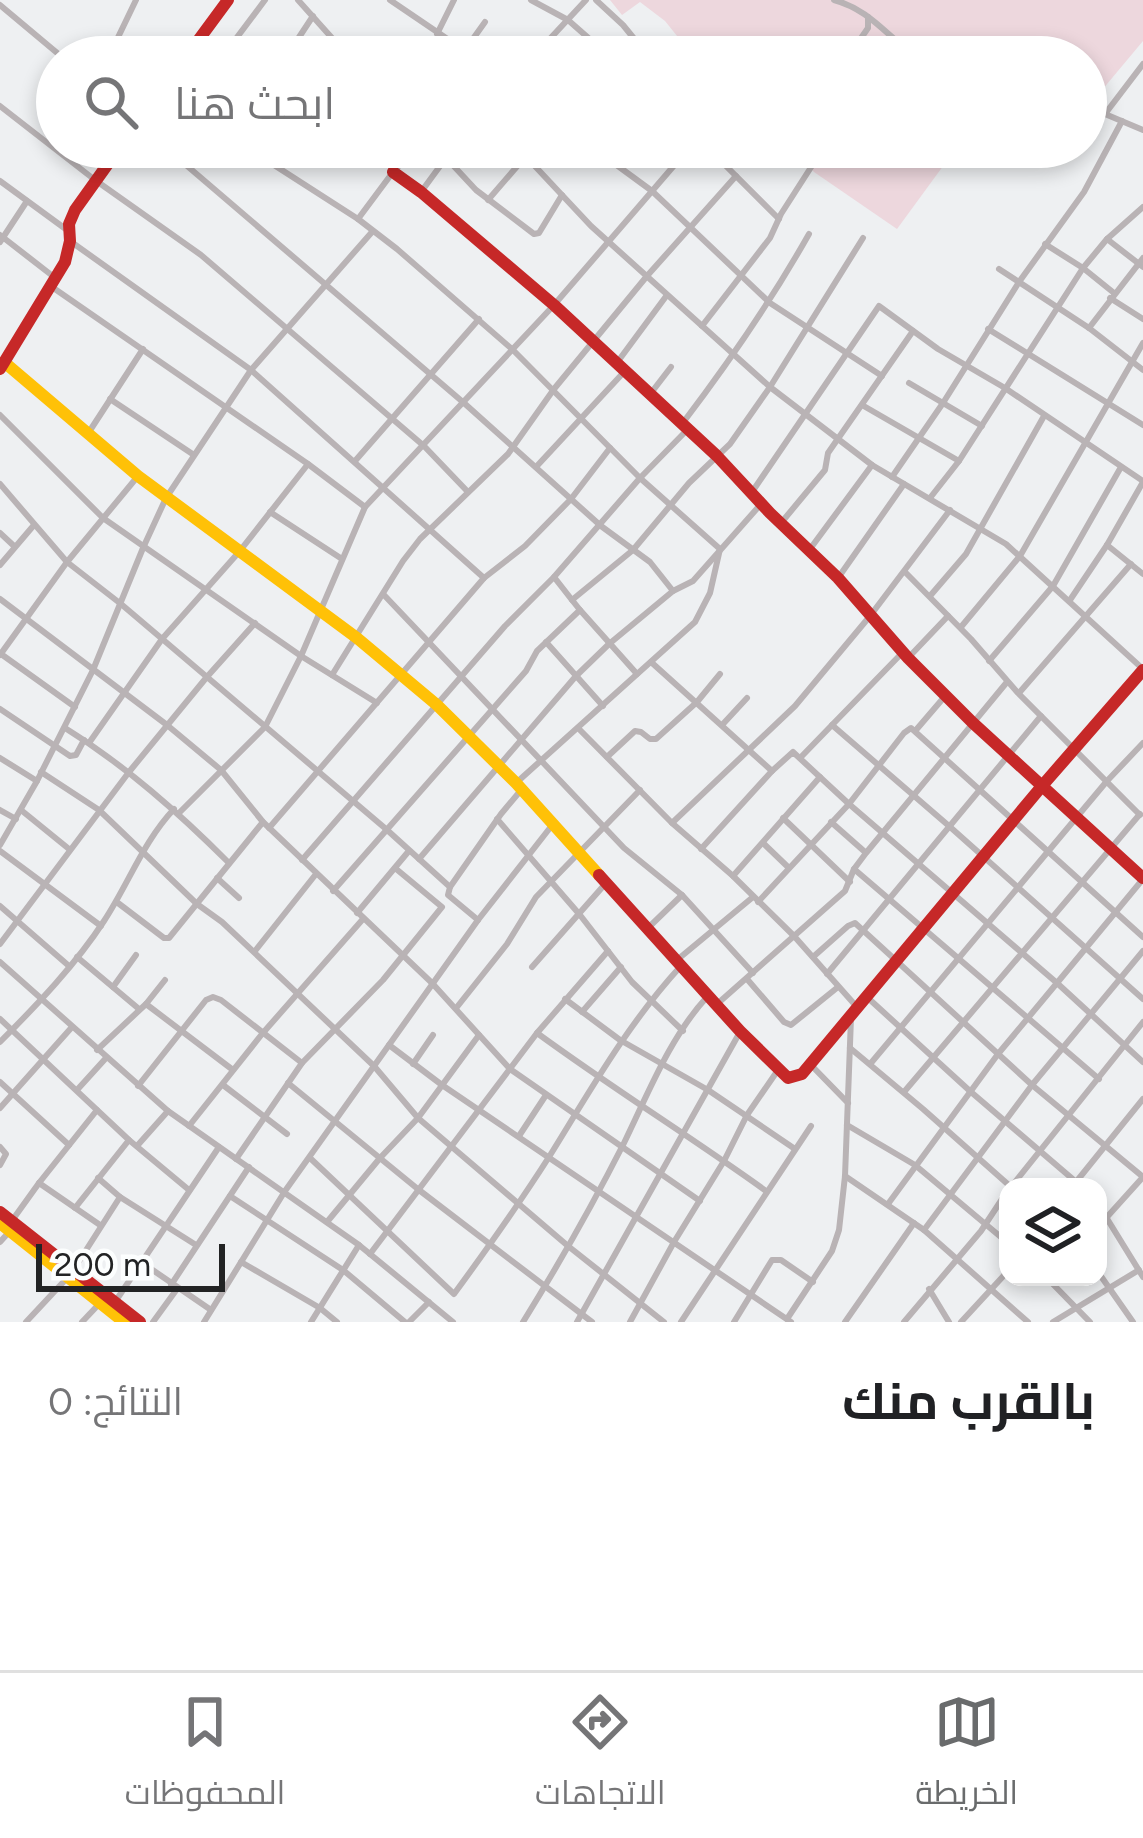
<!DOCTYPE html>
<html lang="ar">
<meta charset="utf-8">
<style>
:root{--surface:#fff;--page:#f2f2f2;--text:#202124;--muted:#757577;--line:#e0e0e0;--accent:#696b6c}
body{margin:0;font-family:Figtree,Cairo,sans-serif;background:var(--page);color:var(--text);direction:rtl}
.controls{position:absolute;right:36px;bottom:36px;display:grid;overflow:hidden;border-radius:24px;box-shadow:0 6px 18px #0003}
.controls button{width:108px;height:108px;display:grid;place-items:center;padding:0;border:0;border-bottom:3px solid var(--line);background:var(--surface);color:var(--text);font:60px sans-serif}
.scale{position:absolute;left:36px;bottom:30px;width:189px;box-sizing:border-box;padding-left:12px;border:6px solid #222324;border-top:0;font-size:33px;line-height:42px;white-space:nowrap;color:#222324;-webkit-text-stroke:9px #fcfefe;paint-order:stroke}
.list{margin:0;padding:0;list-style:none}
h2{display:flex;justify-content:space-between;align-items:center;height:156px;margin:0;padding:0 48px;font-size:51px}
h2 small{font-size:39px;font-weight:400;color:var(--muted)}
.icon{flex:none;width:66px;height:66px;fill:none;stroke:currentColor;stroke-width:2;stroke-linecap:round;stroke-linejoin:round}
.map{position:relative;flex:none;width:1143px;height:1322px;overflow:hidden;direction:ltr}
.search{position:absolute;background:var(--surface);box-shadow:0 6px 18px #0003;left:36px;right:36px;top:36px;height:132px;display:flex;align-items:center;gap:30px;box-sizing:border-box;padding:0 42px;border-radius:66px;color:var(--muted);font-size:45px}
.sheet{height:348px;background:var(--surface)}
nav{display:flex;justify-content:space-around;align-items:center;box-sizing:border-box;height:168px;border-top:3px solid var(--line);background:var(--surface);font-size:33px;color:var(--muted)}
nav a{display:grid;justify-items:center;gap:6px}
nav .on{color:var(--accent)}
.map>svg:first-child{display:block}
.green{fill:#edd7dd}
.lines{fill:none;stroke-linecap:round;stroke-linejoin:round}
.street{stroke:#b9b3b5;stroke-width:6}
.slow{stroke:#ffc107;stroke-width:12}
.jam{stroke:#c62828;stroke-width:12}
</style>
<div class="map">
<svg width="1143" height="1322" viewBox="0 0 1143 1322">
<rect width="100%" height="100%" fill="#eef0f2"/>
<g class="green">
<polygon points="610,0 1143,0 1143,41 1092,102 1086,101 1086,57 694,57 665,21 640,2 622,15"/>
<polygon points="791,147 957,147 897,229 814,172"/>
</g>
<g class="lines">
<g class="street">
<polyline points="298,0 349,57"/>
<polyline points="390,0 474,57"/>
<polyline points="531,0 568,20 610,57"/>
<polyline points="596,0 623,25 649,57"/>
<path d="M834,0C871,10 887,37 917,57"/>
<polyline points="0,5 62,57"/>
<polyline points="437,34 454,0"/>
<polyline points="546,44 560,57"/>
<polyline points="110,54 136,0"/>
<polyline points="230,57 235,40 265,0"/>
<polyline points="286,57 313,16"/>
<polyline points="460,57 485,22"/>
<polyline points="533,57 586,0"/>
<polyline points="848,57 868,28 868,17"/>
<polyline points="1143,64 1105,114 1143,130"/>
<polyline points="0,106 95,180 201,255 424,446 468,492"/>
<polyline points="1086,107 1105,114"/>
<polyline points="165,147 464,403 601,526 650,562 673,591 693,581 761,504"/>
<polyline points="246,147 358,219 397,249 513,350 640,478 720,549 710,593 695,622 516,783"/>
<polyline points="436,147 476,190 534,234 539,233 562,195"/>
<polyline points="517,147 591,226 770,387 872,465 1006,544 1143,669"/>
<polyline points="592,147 652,191 770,303 882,376"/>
<polyline points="663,147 679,160"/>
<polyline points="707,147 779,219"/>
<polyline points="0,181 67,230"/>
<polyline points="421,192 454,147"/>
<polyline points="488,200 526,156"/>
<polyline points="358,219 393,172 417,147"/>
<polyline points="0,235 54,277"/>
<polyline points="1107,239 1143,267"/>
<polyline points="70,241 251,370 484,578"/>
<polyline points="0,242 27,201"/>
<polyline points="1045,244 1083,268 1114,293"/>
<polyline points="999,269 1089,328 1143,370"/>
<polyline points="52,287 308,464 365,507"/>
<polyline points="1110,298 1143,319"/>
<polyline points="702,326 770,238 781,214 824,147"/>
<polyline points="1089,328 1143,258"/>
<polyline points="988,329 1143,425"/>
<polyline points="616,364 667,295"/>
<polyline points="909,383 982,426"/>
<polyline points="651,393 671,367"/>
<polyline points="110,399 194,455"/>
<polyline points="862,405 959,461 930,498"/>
<polyline points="0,415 103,518 301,656 377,703"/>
<path d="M682,424C730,361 770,303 809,234"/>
<polyline points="89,432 143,349"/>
<polyline points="355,461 479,319"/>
<polyline points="959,461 1083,268 1107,239 1143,207"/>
<polyline points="536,467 624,372"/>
<polyline points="892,477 943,403 1019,282 1084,192 1122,121"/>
<polyline points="0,484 67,562 121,604 386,829 450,887 448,895 478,920"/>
<polyline points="752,492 879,306 938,349 1005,388 1143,481"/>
<polyline points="270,512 342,559"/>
<polyline points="781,523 825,470 828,453 913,331"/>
<polyline points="0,533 14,546"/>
<polyline points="1107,545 1143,574"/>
<polyline points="810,549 872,465"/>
<polyline points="0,565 34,525"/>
<polyline points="905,572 971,639 1018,693 1140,815"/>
<polyline points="554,577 572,600"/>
<polyline points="838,578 904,484"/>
<polyline points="384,595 624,848 682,895 753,973"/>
<polyline points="930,596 966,554 1044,416"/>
<polyline points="0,599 167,725 221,770 263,822 432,983 510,1069 700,1201"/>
<polyline points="1070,600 1107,545 1143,482"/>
<polyline points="580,610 637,674"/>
<polyline points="961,627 1020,556 1143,343"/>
<polyline points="546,642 603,706"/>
<polyline points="1,654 75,707"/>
<polyline points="0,655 67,562 138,476"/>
<polyline points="909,657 948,616"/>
<polyline points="989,661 1053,586 1121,467"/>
<polyline points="651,662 772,771"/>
<polyline points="332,675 403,561 420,539 508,454 554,389 647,276 736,176"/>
<polyline points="1019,693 1131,564"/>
<polyline points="0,709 70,756 76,755 84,740"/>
<polyline points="723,724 747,698"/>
<polyline points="832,725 903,652"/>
<path d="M65,728C126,766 178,812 229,863"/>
<polyline points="579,729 672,823 733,876 794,936 856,1006"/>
<polyline points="916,730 946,695"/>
<polyline points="89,743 162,639 239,552 308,464"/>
<polyline points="802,756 832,725 949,826 1143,999"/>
<polyline points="607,757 635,731 641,732 650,739 656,739 697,702 720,674"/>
<polyline points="0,758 37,781"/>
<polyline points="41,772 99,810 197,904 222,922 374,1066 418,1118 568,1246 664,1322"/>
<polyline points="0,810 16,819"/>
<polyline points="21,810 69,849"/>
<polyline points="179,813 265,727 301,656 365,507 554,305 690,147"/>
<polyline points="783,818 850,882"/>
<polyline points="497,819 580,915 632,982 683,1031"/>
<polyline points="831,822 865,852"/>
<polyline points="672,823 795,706 870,616 950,510"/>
<polyline points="269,828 484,578 525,546 571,499 610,448"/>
<polyline points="763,843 789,868"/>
<polyline points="0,845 37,781 93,670 143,548 166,498 251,370 372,232"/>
<polyline points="701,849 772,771 793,752 849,804 1057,983 1143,879"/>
<polyline points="0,851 101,926"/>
<polyline points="419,859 576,676 609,644 673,591"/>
<polyline points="302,860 505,626 554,577 640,478 688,429"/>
<polyline points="854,869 1099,1079"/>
<polyline points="733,876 820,777"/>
<polyline points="217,878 239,898"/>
<polyline points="450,887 501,814 522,789"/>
<polyline points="333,891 526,671 537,651 580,610 572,600 633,550 689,483 730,444 770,387 863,238"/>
<polyline points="758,902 849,804 904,733 911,728 1143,937"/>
<polyline points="118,903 164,938 169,938 263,822"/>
<polyline points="0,906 69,966"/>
<polyline points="357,913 408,852"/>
<polyline points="648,928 682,895"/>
<polyline points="0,944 129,772 206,678 255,623"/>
<polyline points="255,951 316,874"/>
<path d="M608,951L537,1033C612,1088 691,1137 766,1191"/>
<polyline points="77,957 139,1009"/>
<polyline points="813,957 848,926 855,923 1032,1085 1143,1177 1098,1227"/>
<polyline points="677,960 753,897"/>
<polyline points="0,962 168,1111 359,1245 453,1322"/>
<polyline points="532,967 606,883"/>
<polyline points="827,974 1041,716"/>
<polyline points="747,979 784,1022 791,1025 838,987"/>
<polyline points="113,987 136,955"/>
<polyline points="868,998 971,1092 1082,1187"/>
<polyline points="565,999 620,1040 708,1090 795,1149"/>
<polyline points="146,1004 233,1070"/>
<polyline points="716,1005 845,891 854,869 866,853 1007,682"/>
<polyline points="457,1007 507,944 536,897 640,790"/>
<polyline points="582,1012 621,967"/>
<polyline points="0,1019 129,1140 189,1190"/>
<path d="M0,1042C37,1005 76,964 104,921C129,883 143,842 174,809"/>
<polyline points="389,1045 442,1085 791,1322"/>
<polyline points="850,1048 923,1109 1011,1187 1143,1022"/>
<polyline points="97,1050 146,1004 165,980"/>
<polyline points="871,1063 1107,781 1143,743"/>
<polyline points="413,1064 433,1035"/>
<polyline points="810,1064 848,1103"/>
<polyline points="0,1082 69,1145"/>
<polyline points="288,1083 419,1190 592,1322"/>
<polyline points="223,1085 287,1134"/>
<polyline points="138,1086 206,1000 213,997 221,1000 302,1063"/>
<polyline points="77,1090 106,1058"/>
<polyline points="904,1092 1140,814"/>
<polyline points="0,1108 72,1027"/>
<polyline points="847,1125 915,1165 1008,1243"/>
<polyline points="189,1126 262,1034 363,919"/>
<polyline points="519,1136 546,1095"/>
<polyline points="137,1146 168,1111"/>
<polyline points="0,1147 6,1154 0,1165"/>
<path d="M310,1158L454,1294C487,1249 519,1204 549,1157C590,1091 627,1025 680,967"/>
<polyline points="236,1159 302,1063 383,980 442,907 395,868"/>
<polyline points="845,1176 924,1230 1028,1322"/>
<polyline points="98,1178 120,1197 196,1245"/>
<polyline points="39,1183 100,1225"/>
<polyline points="1072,1187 1143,1099"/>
<polyline points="230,1196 343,1270 405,1322"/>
<polyline points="888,1204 998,1054 1057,983 1143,1062"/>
<polyline points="1098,1204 1143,1277"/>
<polyline points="75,1208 129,1140"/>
<polyline points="11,1222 39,1183 97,1110"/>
<polyline points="327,1222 380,1158 418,1118 479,1035"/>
<polyline points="924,1230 1032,1085 1143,951"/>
<polyline points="0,1242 10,1231"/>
<polyline points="370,1254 537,1033"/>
<polyline points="141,1262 211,1310"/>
<polyline points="241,1262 320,1308 337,1322"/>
<polyline points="74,1269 120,1197"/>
<polyline points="1098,1272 1133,1322"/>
<polyline points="1046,1277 1090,1322"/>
<polyline points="171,1285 249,1167"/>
<polyline points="929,1289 949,1322"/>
<polyline points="115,1302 219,1147"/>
<polyline points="787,1319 832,1251 839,1230 845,1176 851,1018"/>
<polyline points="26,1322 68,1277"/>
<polyline points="82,1322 100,1303"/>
<polyline points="153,1322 177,1289"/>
<polyline points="204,1322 285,1191 478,920 553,824"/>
<polyline points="311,1322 359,1245"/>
<polyline points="409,1322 429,1302"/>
<path d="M523,1322C559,1264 593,1204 624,1143C648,1094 670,1037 707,997"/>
<polyline points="577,1322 740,1032"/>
<polyline points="630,1322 674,1242 724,1161 747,1115 778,1070"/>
<polyline points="681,1322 811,1126"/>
<polyline points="734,1322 772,1260 781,1260 813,1282"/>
<polyline points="845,1322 914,1223"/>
<polyline points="904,1322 981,1231 1008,1190"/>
<polyline points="961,1322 1008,1271"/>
<polyline points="1053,1322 1139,1270"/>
</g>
<g class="slow">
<polyline points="4,362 138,476 357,638 437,705 516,783 599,875"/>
<polyline points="0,1223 124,1322"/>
</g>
<g class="jam">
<polyline points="186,57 228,0"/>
<polyline points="393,172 421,192 554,305 717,456 770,513 838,578 908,658 973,723 1143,878"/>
<polyline points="0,369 65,262 70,241 69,224 75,210 120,147"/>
<polyline points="599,875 740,1031 788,1078 802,1074 1042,786 1143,670"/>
<polyline points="0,1212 140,1322"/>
</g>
</g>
</svg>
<div class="controls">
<button><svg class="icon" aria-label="layers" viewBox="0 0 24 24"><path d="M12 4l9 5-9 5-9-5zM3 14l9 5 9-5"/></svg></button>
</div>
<div class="scale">200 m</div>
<div class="search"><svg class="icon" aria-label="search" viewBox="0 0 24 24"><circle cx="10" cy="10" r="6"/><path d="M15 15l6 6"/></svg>ابحث هنا</div>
</div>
<section class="sheet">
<h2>بالقرب منك<small>النتائج: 0</small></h2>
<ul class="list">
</ul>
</section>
<nav>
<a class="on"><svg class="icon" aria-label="map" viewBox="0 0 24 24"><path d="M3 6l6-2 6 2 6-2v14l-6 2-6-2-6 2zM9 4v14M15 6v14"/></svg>الخريطة</a>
<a><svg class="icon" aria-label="directions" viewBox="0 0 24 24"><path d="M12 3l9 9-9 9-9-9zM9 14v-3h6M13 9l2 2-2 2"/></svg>الاتجاهات</a>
<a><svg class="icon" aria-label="saved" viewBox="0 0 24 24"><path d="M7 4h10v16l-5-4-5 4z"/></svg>المحفوظات</a>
</nav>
